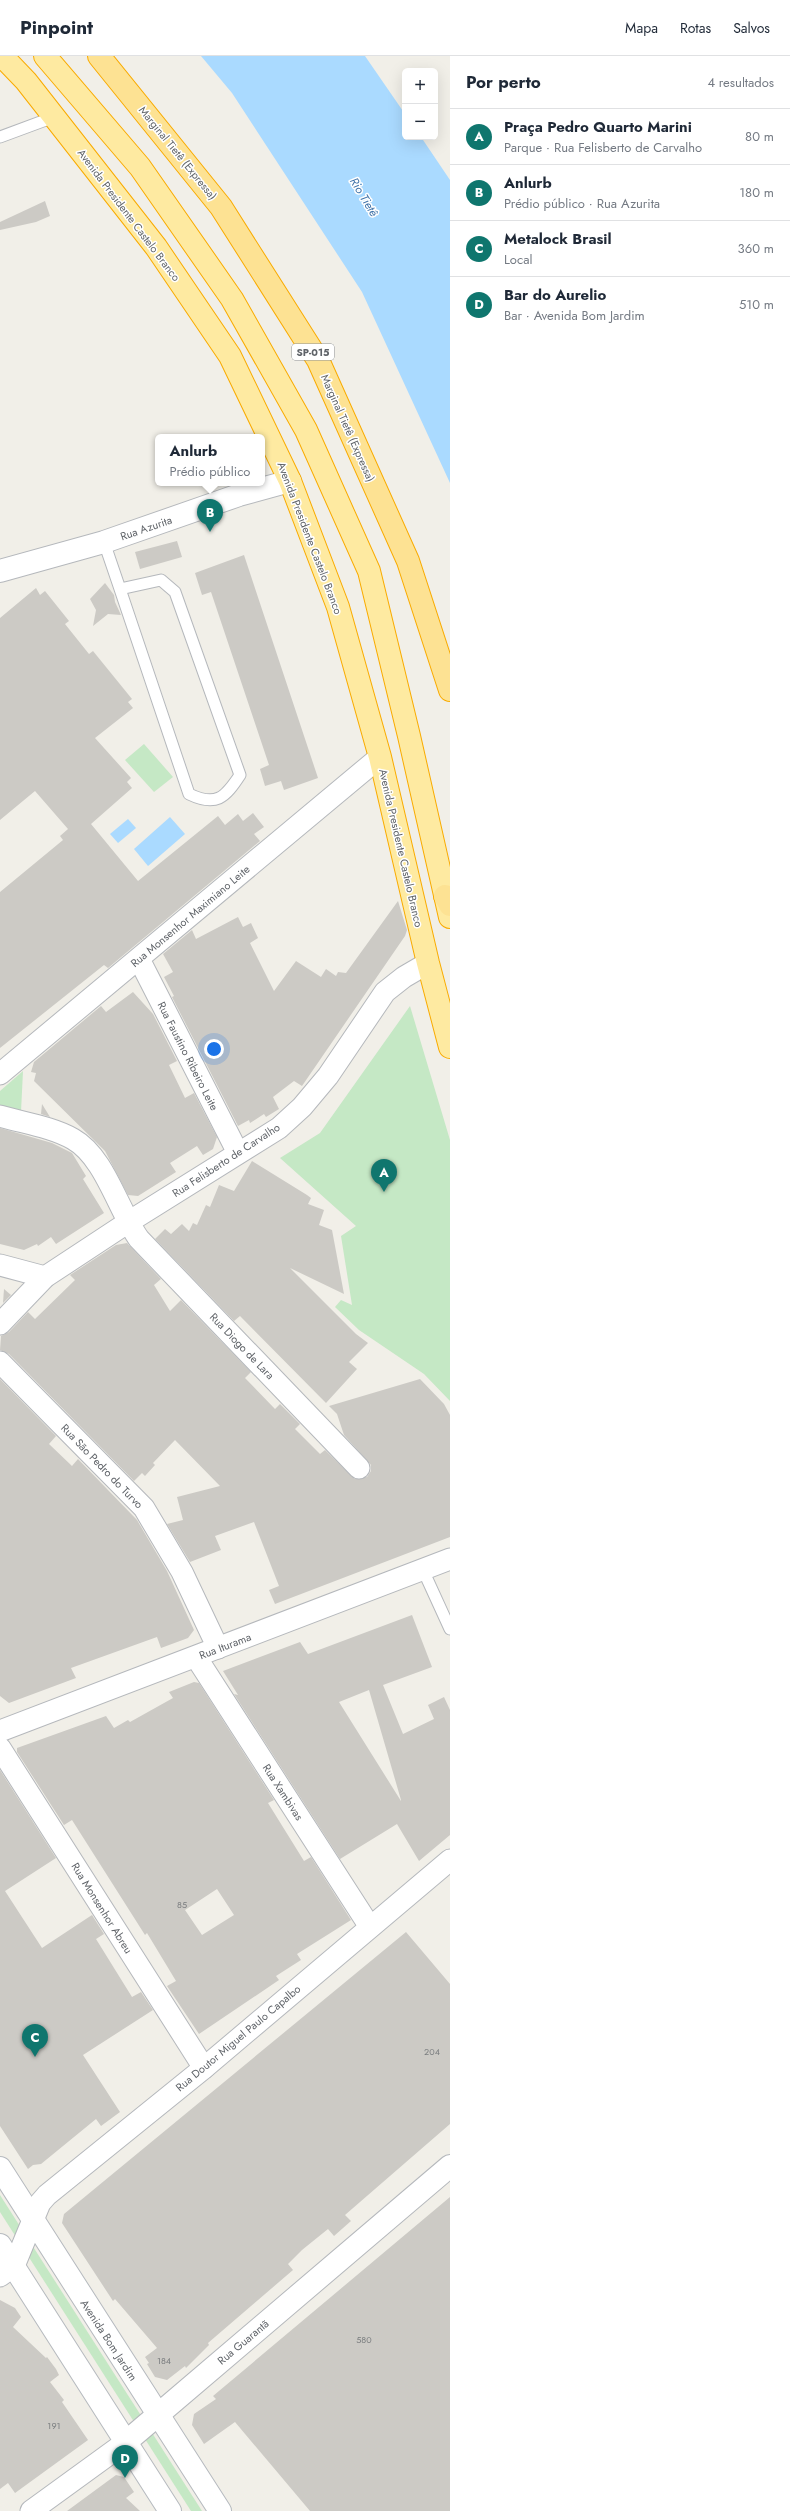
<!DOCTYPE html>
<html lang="pt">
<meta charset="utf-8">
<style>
:root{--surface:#fff;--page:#f6f6f7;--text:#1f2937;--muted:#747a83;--line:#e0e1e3;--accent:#0f766e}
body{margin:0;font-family:Jost,sans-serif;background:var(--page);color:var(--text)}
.controls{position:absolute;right:12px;top:12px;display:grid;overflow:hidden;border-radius:6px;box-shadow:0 4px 16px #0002}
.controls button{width:36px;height:36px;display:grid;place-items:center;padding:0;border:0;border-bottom:1px solid var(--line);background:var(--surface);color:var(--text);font:20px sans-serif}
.you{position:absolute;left:214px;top:993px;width:14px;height:14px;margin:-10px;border:3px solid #fff;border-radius:50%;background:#1a73e8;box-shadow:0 0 0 6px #1a73e833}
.badge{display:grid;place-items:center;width:26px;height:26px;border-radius:50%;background:var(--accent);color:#fff;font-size:13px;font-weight:700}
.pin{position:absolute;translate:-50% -33px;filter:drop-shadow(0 1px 2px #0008)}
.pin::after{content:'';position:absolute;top:21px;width:14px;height:12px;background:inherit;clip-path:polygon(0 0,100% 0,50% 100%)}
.popup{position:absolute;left:155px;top:378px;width:110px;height:52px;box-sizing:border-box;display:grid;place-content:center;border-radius:6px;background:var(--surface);filter:drop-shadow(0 1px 3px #0005);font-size:13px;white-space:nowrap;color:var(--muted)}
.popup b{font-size:15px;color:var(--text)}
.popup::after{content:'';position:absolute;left:50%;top:100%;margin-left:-8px;border:8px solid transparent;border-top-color:var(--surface)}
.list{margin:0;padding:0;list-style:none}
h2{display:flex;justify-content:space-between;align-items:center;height:52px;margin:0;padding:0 16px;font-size:17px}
h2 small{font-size:13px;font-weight:400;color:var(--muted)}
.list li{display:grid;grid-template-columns:26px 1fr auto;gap:12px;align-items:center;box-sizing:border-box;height:56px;padding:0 16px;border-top:1px solid var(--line)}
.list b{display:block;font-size:15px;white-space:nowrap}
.list p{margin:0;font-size:13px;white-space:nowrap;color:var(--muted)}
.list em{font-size:13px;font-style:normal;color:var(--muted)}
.map{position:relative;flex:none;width:450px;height:2455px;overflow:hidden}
header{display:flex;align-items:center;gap:24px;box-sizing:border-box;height:56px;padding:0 20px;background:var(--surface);border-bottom:1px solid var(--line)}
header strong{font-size:19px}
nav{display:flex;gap:22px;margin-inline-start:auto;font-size:14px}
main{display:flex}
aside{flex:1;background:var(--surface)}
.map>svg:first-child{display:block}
.green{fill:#c5e8c5}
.water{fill:#aadaff}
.building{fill:#cccac5;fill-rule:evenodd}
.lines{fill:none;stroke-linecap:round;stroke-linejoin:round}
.service-casing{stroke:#b5b8bc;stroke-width:13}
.minor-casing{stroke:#b5b8bc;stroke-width:23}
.tertiary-casing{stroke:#b5b8bc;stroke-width:24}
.secondary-casing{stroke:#b6babf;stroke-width:24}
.trunk-casing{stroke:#f9ab00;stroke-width:24}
.motorway-casing{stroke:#f9ab00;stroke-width:24}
.service{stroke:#fff;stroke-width:11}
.minor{stroke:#fff;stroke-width:21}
.tertiary{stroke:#fff;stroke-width:22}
.secondary{stroke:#fff;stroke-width:22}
.trunk{stroke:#feeaa1;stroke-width:22}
.motorway{stroke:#fde293;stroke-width:22}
.labels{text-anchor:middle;stroke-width:3;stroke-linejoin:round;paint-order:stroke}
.number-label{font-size:9px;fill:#7a7d7f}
.shield{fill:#fff;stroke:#8f9295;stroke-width:1}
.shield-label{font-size:10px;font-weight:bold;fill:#5f6368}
.street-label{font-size:11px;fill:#5f6368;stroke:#fff}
.water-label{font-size:12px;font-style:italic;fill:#4174aa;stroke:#fff}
</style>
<header>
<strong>Pinpoint</strong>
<nav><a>Mapa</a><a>Rotas</a><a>Salvos</a></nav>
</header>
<main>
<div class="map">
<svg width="450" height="2455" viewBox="0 0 450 2455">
<rect width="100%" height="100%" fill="#f1efe8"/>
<g class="green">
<polygon points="144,688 173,721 154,736 125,704"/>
<polygon points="410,950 450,1084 450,1345 424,1318 359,1274 335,1251 341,1244 352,1249 341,1180 356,1170 280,1102 320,1077"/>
<polygon points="23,1015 21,1056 0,1049 0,1035"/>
<polygon points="0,2139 202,2455 191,2455 0,2156"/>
</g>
<g class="water">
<polygon points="201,0 365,0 405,58 405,81 421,81 450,124 450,427 362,236 232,37"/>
<polygon points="170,761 185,778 148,810 134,793"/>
<polygon points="128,763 136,772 118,787 110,778"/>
</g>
<g class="building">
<polygon points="45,145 50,160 36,166 0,174 0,166"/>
<polygon points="177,485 182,501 140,513 135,496"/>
<polygon points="244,499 318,722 284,734 281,725 265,730 260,713 269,709 211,536 202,539 195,517"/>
<polygon points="105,527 114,539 115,546 121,559 108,558 93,570 96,554 90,543"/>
<polygon points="36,532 40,539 45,535 69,565 65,568 89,598 93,595 132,643 128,646 133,652 95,682 131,722 127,726 132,732 91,768 138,825 218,760 225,769 238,758 243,765 253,757 264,771 254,778 260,785 108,912 104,909 0,992 0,836 63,784 60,780 68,773 35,735 0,764 0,562"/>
<polygon points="398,845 407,874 405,880 302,1030 294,1025 273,1041 279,1053 266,1061 264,1058 250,1067 249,1064 238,1070 172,941 174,940 164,921 173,916 163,898 192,874 196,883 238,861 243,871 251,867 258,882 250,887 274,935 296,905 321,921 326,913 336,920 338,916 346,917"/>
<polygon points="133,936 153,958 177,1005 169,1009 185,1042 194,1037 217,1081 213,1093 203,1099 197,1090 170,1107 176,1116 138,1140 128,1139 105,1095 34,1025 36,1017 31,1016 34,1006 101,950 106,956"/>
<polygon points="42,1048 50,1061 41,1058"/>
<polygon points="0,1072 52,1087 72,1097 86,1120 83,1123 104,1157 56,1188 51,1181 38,1190 37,1188 24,1194 0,1188"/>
<polygon points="252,1105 307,1139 311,1142 308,1148 324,1154 319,1169 332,1174 344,1238 290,1212 356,1278 368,1287 349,1306 357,1313 326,1347 240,1260 234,1265 155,1183 165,1173 171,1178 182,1168 189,1175 193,1167 197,1169 206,1149 210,1151 219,1129 234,1135"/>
<polygon points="127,1187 161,1223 154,1229 170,1255 181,1244 251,1316 245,1322 275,1353 280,1348 300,1368 295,1373 320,1398 325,1394 355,1423 367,1421 371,1415 371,1409 344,1379 337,1358 329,1350 420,1323 444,1348 450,1359 450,1481 275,1548 269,1534 279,1530 254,1466 215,1480 221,1494 190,1506 167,1468 183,1464 177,1441 220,1430 175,1384 153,1407 155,1409 145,1420 142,1417 134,1425 9,1298 0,1294 1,1280 9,1276 28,1256 35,1263 75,1224 70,1219 116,1189"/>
<polygon points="4,1233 11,1239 3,1247"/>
<polygon points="0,1323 56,1380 49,1388 72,1410 78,1403 137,1464 167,1515 194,1574 188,1582 161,1592 157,1581 71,1612 76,1622 9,1647 0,1640"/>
<path d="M412,1559L432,1611L383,1629L403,1678L434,1663L428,1649L444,1641L450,1654V1779L419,1805L397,1768L340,1803L234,1638L238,1639L223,1615L300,1586L308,1598ZM369,1634L401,1744V1745L339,1646Z"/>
<path d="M194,1626L199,1627L274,1744L268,1747L304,1805L311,1801L351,1864L297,1898L301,1904L276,1920L279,1924L199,1978L167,1930L176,1925L147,1877L145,1879L72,1764L64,1769L17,1696V1692L106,1660L114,1672L128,1664L130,1666L173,1642L169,1636ZM217,1833L234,1859L202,1879L185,1854Z"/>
<polygon points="0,1714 56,1802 5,1835 42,1892 92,1859 104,1878 96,1883 132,1941 141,1936 153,1954 83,1999 120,2056 101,2070 96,2063 41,2108 33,2109 28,2113 0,2070"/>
<polygon points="406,1876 450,1928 450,2068 345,2159 351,2165 334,2180 328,2173 302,2194 288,2208 293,2214 208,2287 209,2289 186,2312 185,2310 167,2324 155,2321 147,2308 149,2307 145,2301 157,2292 115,2243 113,2245 62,2167 64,2158"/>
<polygon points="450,2141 450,2455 310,2455 235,2366 204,2388 192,2369 194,2358 216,2343 213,2340"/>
<polygon points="0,2244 15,2252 21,2261 13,2271 46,2302 47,2301 56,2313 59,2319 50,2326 64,2344 62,2346 88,2384 15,2437 8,2427 0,2433"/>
<polygon points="116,2419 124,2421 134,2436 126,2442 140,2455 67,2455"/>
</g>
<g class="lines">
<g class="service-casing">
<g id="service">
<polyline points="0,81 54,61"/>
<path d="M104,486L120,533L189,738C216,751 225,742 240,719L175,536L161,524L120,533"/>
<polyline points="423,1514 450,1573"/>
</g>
</g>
<g class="minor-casing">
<g id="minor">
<polyline points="139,903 238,1097"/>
<polyline points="0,1018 380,701"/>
<path d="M0,1060C24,1067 52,1071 73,1083C105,1101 118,1154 139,1183L359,1412"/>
<polyline points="0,1209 45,1221"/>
<polyline points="0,1268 45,1221 127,1167 279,1072 302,1051 328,1020 385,936 404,921 428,907"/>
<polyline points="0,1306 144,1452 182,1516 218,1592"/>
<polyline points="196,1601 370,1871"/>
<polyline points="0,1675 450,1503"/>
<polyline points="0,1692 204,2012"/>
<polyline points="0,2220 14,2210 40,2147 47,2139 204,2012 450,1804"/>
<polyline points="31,2455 126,2386"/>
</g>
</g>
<g class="tertiary-casing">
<g id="tertiary">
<polyline points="0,515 104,486 239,439 290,425"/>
<polyline points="126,2386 450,2110"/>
</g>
</g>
<g class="secondary-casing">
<g id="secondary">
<polyline points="0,2112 220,2455"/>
<polyline points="0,2189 170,2455"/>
</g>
</g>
<g class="trunk-casing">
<g id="trunk">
<polyline points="2,0 26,25 156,191 230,300 290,425 338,551 380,701 428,907 450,991"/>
<polyline points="45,0 140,111 232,243 306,374 369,515 409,680 450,861"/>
</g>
</g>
<g class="motorway-casing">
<g id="motorway">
<polyline points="99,0 221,151 318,304 408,505 450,634"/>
<polyline points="445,840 450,849"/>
</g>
</g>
<use href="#service" class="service"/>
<use href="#minor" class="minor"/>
<use href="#tertiary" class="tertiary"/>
<use href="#secondary" class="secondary"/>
<use href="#trunk" class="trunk"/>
<use href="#motorway" class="motorway"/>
</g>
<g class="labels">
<g class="number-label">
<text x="182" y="1852">85</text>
<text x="432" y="1999">204</text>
<text x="364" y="2287">580</text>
<text x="164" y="2308">184</text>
<text x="54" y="2373">191</text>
</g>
<rect class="shield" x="292" y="288" width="42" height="16" rx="3"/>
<g class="shield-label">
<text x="313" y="300">SP-015</text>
</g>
<g class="street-label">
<text transform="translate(178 97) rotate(51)" y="4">Marginal Tietê (Expressa)</text>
<text transform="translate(129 159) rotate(53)" y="4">Avenida Presidente Castelo Branco</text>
<text transform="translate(348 372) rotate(66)" y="4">Marginal Tietê (Expressa)</text>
<text transform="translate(146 472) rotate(-19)" y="4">Rua Azurita</text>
<text transform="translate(310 482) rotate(69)" y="4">Avenida Presidente Castelo Branco</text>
<text transform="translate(401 792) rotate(77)" y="4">Avenida Presidente Castelo Branco</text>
<text transform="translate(190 860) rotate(-40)" y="4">Rua Monsenhor Maximiano Leite</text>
<text transform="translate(188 1000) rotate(63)" y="4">Rua Faustino Ribeiro Leite</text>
<text transform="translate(226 1104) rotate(-33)" y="4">Rua Felisberto de Carvalho</text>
<text transform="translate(242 1290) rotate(46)" y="4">Rua Diogo de Lara</text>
<text transform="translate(102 1410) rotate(46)" y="4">Rua São Pedro do Turvo</text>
<text transform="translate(225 1590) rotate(-21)" y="4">Rua Iturama</text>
<text transform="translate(283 1736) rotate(57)" y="4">Rua Xambivas</text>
<text transform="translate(102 1852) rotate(58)" y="4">Rua Monsenhor Abreu</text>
<text transform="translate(238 1982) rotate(-40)" y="4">Rua Doutor Miguel Paulo Capalbo</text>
<text transform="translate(109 2284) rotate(57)" y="4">Avenida Bom Jardim</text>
<text transform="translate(243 2286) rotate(-40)" y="4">Rua Guarantã</text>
</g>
<g class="water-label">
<text transform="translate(364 141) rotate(59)" y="4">Rio Tietê</text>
</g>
</g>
</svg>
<div class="controls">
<button>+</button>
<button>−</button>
</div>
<div class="you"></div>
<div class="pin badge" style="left:384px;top:1136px">A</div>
<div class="pin badge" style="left:210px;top:476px">B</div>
<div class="popup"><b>Anlurb</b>Prédio público</div>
<div class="pin badge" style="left:35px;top:2001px">C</div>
<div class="pin badge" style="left:125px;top:2422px">D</div>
</div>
<aside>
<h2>Por perto<small>4 resultados</small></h2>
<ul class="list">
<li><span class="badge">A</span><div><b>Praça Pedro Quarto Marini</b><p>Parque · Rua Felisberto de Carvalho</p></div><em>80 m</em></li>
<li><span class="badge">B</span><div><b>Anlurb</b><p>Prédio público · Rua Azurita</p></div><em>180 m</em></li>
<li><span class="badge">C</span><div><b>Metalock Brasil</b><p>Local</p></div><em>360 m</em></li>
<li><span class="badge">D</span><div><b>Bar do Aurelio</b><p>Bar · Avenida Bom Jardim</p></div><em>510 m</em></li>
</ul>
</aside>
</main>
